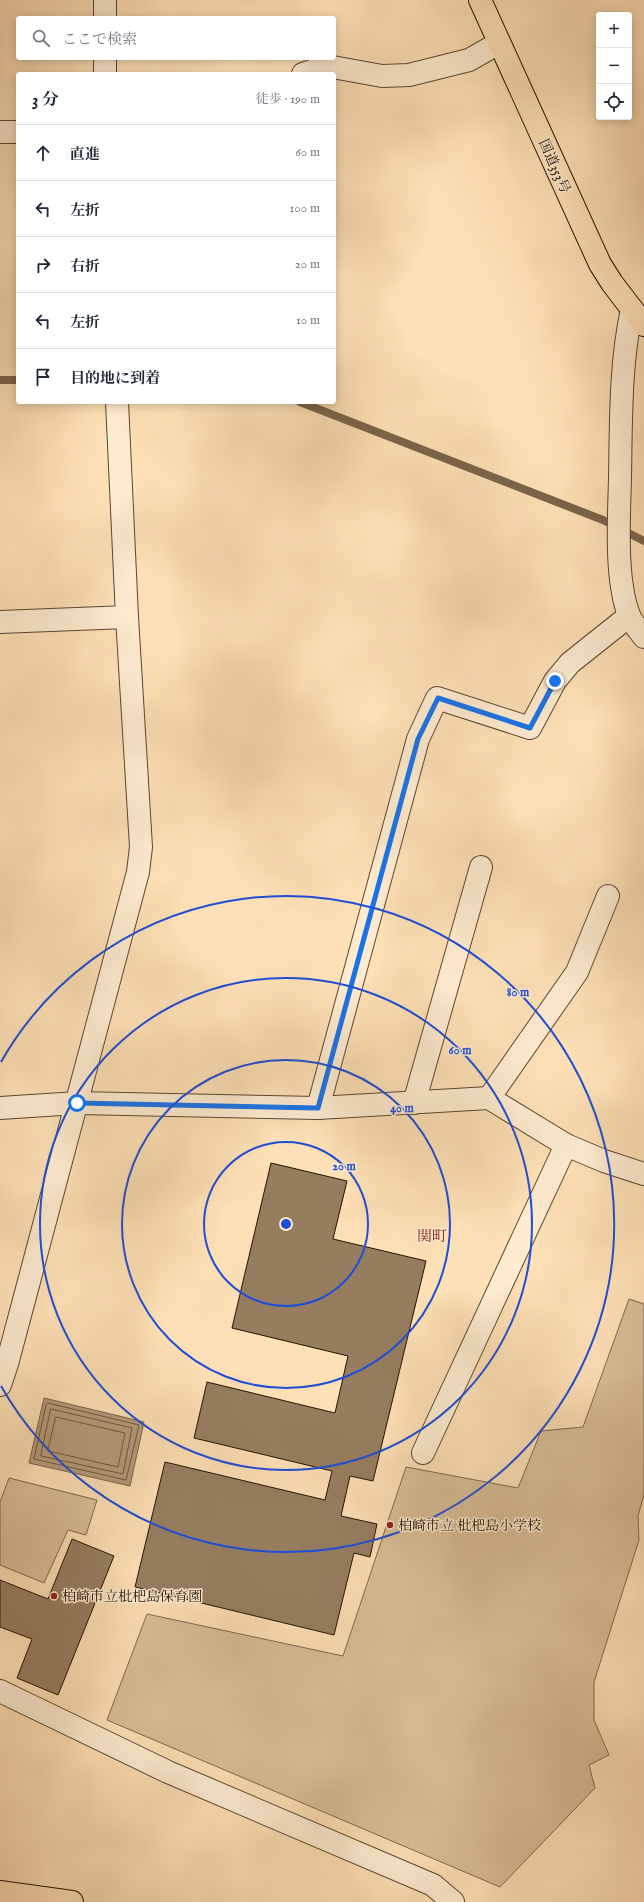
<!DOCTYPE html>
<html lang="ja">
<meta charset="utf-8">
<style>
:root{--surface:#fff;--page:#f6f6f7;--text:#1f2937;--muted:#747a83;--line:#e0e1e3}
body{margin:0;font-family:"IM FELL English","Noto Serif JP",serif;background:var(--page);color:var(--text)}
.controls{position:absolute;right:12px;top:12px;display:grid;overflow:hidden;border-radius:4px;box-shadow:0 2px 10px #0003}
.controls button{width:36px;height:36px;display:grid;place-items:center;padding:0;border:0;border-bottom:1px solid var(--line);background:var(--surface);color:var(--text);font:20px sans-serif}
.stop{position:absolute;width:12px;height:12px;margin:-9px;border:3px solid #1a73e8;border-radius:50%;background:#fff}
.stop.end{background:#1a73e8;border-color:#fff;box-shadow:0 1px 4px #0008}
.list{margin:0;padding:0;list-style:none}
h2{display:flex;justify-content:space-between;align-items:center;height:52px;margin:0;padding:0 16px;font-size:17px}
h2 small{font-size:13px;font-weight:400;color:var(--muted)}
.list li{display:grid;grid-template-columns:26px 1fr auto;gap:12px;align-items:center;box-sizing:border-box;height:56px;padding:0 16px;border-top:1px solid var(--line)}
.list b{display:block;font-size:15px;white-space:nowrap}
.list em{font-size:13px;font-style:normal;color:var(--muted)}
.icon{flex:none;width:22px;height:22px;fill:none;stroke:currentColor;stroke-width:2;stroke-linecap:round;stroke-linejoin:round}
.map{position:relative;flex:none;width:644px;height:1902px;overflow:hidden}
.search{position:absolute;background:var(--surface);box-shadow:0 2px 10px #0003;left:16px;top:16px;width:320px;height:44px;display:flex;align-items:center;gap:10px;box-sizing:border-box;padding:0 14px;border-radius:4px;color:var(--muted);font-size:15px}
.panel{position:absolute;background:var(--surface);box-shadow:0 2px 10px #0003;left:16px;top:72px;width:320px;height:332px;border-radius:4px}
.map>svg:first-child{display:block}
.green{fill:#d9bd97;stroke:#7f684c}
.water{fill:#b49a79;stroke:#7b6449}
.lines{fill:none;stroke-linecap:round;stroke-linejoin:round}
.shore{stroke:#6c563e;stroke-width:1}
.stream{stroke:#7b6449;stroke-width:8}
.building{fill:#967d60;stroke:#251202}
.minor-casing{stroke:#5b462f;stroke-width:24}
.trunk-casing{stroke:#251202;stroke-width:24}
.minor{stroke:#feebd0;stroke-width:22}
.trunk{stroke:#fee0b6;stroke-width:22}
.route{stroke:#1a73e8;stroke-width:5}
.ring{fill:none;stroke:#1d4ed8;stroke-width:2}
.poi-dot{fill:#8f2418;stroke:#feebd0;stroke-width:1.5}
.labels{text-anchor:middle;stroke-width:3;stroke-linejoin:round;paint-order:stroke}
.street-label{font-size:14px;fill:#251202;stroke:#feebd0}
.poi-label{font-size:14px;fill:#251202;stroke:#feebd0;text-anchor:start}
.neighbourhood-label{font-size:15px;fill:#7a1f14;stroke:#feebd0}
.centre{fill:#1d4ed8;stroke:#feebd0;stroke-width:2}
.ring-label{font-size:12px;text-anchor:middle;font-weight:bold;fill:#1d4ed8;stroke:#feebd0;stroke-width:3;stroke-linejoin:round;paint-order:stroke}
</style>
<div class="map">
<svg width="644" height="1902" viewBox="0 0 644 1902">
<rect width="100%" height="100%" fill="#fee0b6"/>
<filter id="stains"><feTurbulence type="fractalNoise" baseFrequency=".005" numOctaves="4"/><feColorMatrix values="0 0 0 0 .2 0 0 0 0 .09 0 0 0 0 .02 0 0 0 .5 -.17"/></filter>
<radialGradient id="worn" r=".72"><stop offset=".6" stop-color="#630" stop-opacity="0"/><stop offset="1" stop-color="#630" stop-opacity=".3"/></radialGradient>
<g class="green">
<polygon points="629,1299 644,1304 644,1494 638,1516 639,1540 594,1682 594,1720 609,1755 589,1765 595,1788 500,1887 107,1720 147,1614 343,1656 406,1467 518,1488 541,1431 583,1427"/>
<polygon points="9,1478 97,1500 86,1535 68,1530 44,1583 0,1565 0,1502"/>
</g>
<polygon class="water" points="44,1398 144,1422 130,1486 29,1463"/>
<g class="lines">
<g class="shore">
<polygon points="48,1403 139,1425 126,1480 34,1459 46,1405"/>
<polygon points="51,1409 132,1428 123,1474 41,1456"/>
<polygon points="56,1417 125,1433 118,1467 48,1451"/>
</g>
<g class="stream">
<polyline points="0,380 18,380"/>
<polyline points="300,402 603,520 644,541"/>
</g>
</g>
<g class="building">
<polygon points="271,1163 347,1181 333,1239 426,1261 373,1481 350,1476 341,1516 377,1524 370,1557 354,1553 334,1635 135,1587 165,1462 325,1500 332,1471 194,1438 207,1382 335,1413 348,1356 232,1328"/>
<polygon points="72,1539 114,1556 58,1695 17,1678 32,1639 0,1627 0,1580 48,1599"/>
</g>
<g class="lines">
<g class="minor-casing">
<g id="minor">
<polyline points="105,0 105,18"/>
<polyline points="105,58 105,74"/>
<polyline points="303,74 327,66 382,76 409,75 469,60 499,43"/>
<polyline points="0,132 18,132"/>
<path d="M632,309C620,364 621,422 620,479C619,517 615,579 629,615C632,623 639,630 644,637"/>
<polyline points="0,622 127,617"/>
<polyline points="489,1098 577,972 608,896"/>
<polyline points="414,1103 481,867"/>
<polyline points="0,1108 77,1103 318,1108 489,1098 566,1145 604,1161 644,1174"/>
<polyline points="318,1108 418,739 437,698 530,728 555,681 570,663 629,616"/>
<polyline points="0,1385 7,1364 138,872 141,847 127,617 117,402"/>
<polyline points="423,1453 566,1145"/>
<polyline points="0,1691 168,1772 433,1885 453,1902"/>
</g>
</g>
<g class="trunk-casing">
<g id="trunk">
<polyline points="480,0 600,264 612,283 644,325"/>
<polyline points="0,1892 72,1902"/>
</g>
</g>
<use href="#minor" class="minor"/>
<use href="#trunk" class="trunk"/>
</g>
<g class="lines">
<polyline class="route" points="77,1103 318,1108 418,739 438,698 530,728 555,681"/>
</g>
<g class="ring">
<circle cx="286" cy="1224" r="82"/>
<circle cx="286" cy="1224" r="164"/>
<circle cx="286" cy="1224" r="246"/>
<path d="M1 1062A328 328 0 1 1 1 1386"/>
</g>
<g class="poi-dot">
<circle cx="390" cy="1525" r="4"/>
<circle cx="54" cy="1596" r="4"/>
</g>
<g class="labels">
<g class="street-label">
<text transform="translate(555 166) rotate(66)" y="5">国道353号</text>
</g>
<g class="poi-label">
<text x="398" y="1530">柏崎市立 枇杷島小学校</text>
<text x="62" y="1601">柏崎市立枇杷島保育園</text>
</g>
<g class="neighbourhood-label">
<text x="432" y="1241">関町</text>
</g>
</g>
<circle cx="286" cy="1224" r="6" class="centre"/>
<g class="ring-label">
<text x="518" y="996">80 m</text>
<text x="460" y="1054">60 m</text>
<text x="402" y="1112">40 m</text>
<text x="344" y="1170">20 m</text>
</g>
<rect width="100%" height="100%" filter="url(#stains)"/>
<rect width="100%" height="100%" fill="url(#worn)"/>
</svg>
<div class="controls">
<button>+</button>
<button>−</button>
<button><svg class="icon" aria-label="locate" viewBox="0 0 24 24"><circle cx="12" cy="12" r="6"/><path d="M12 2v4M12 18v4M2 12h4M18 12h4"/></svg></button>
</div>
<div class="stop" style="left:77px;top:1103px"></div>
<div class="stop end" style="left:555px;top:681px"></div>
<div class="search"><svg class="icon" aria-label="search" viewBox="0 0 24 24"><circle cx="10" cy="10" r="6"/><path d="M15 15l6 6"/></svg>ここで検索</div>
<section class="panel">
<h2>3 分<small>徒歩 · 190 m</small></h2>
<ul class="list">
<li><svg class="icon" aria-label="ahead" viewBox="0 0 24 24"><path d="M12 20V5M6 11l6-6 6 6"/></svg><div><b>直進</b></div><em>60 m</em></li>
<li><svg class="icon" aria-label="left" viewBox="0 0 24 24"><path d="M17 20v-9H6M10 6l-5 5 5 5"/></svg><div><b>左折</b></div><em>100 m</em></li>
<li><svg class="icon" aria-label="right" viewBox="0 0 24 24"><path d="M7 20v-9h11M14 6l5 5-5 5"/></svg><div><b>右折</b></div><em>20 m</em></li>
<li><svg class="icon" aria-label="left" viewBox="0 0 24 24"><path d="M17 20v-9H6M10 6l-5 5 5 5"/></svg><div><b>左折</b></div><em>10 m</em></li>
<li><svg class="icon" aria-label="arrive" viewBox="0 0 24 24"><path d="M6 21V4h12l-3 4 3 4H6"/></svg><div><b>目的地に到着</b></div></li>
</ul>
</section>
</div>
